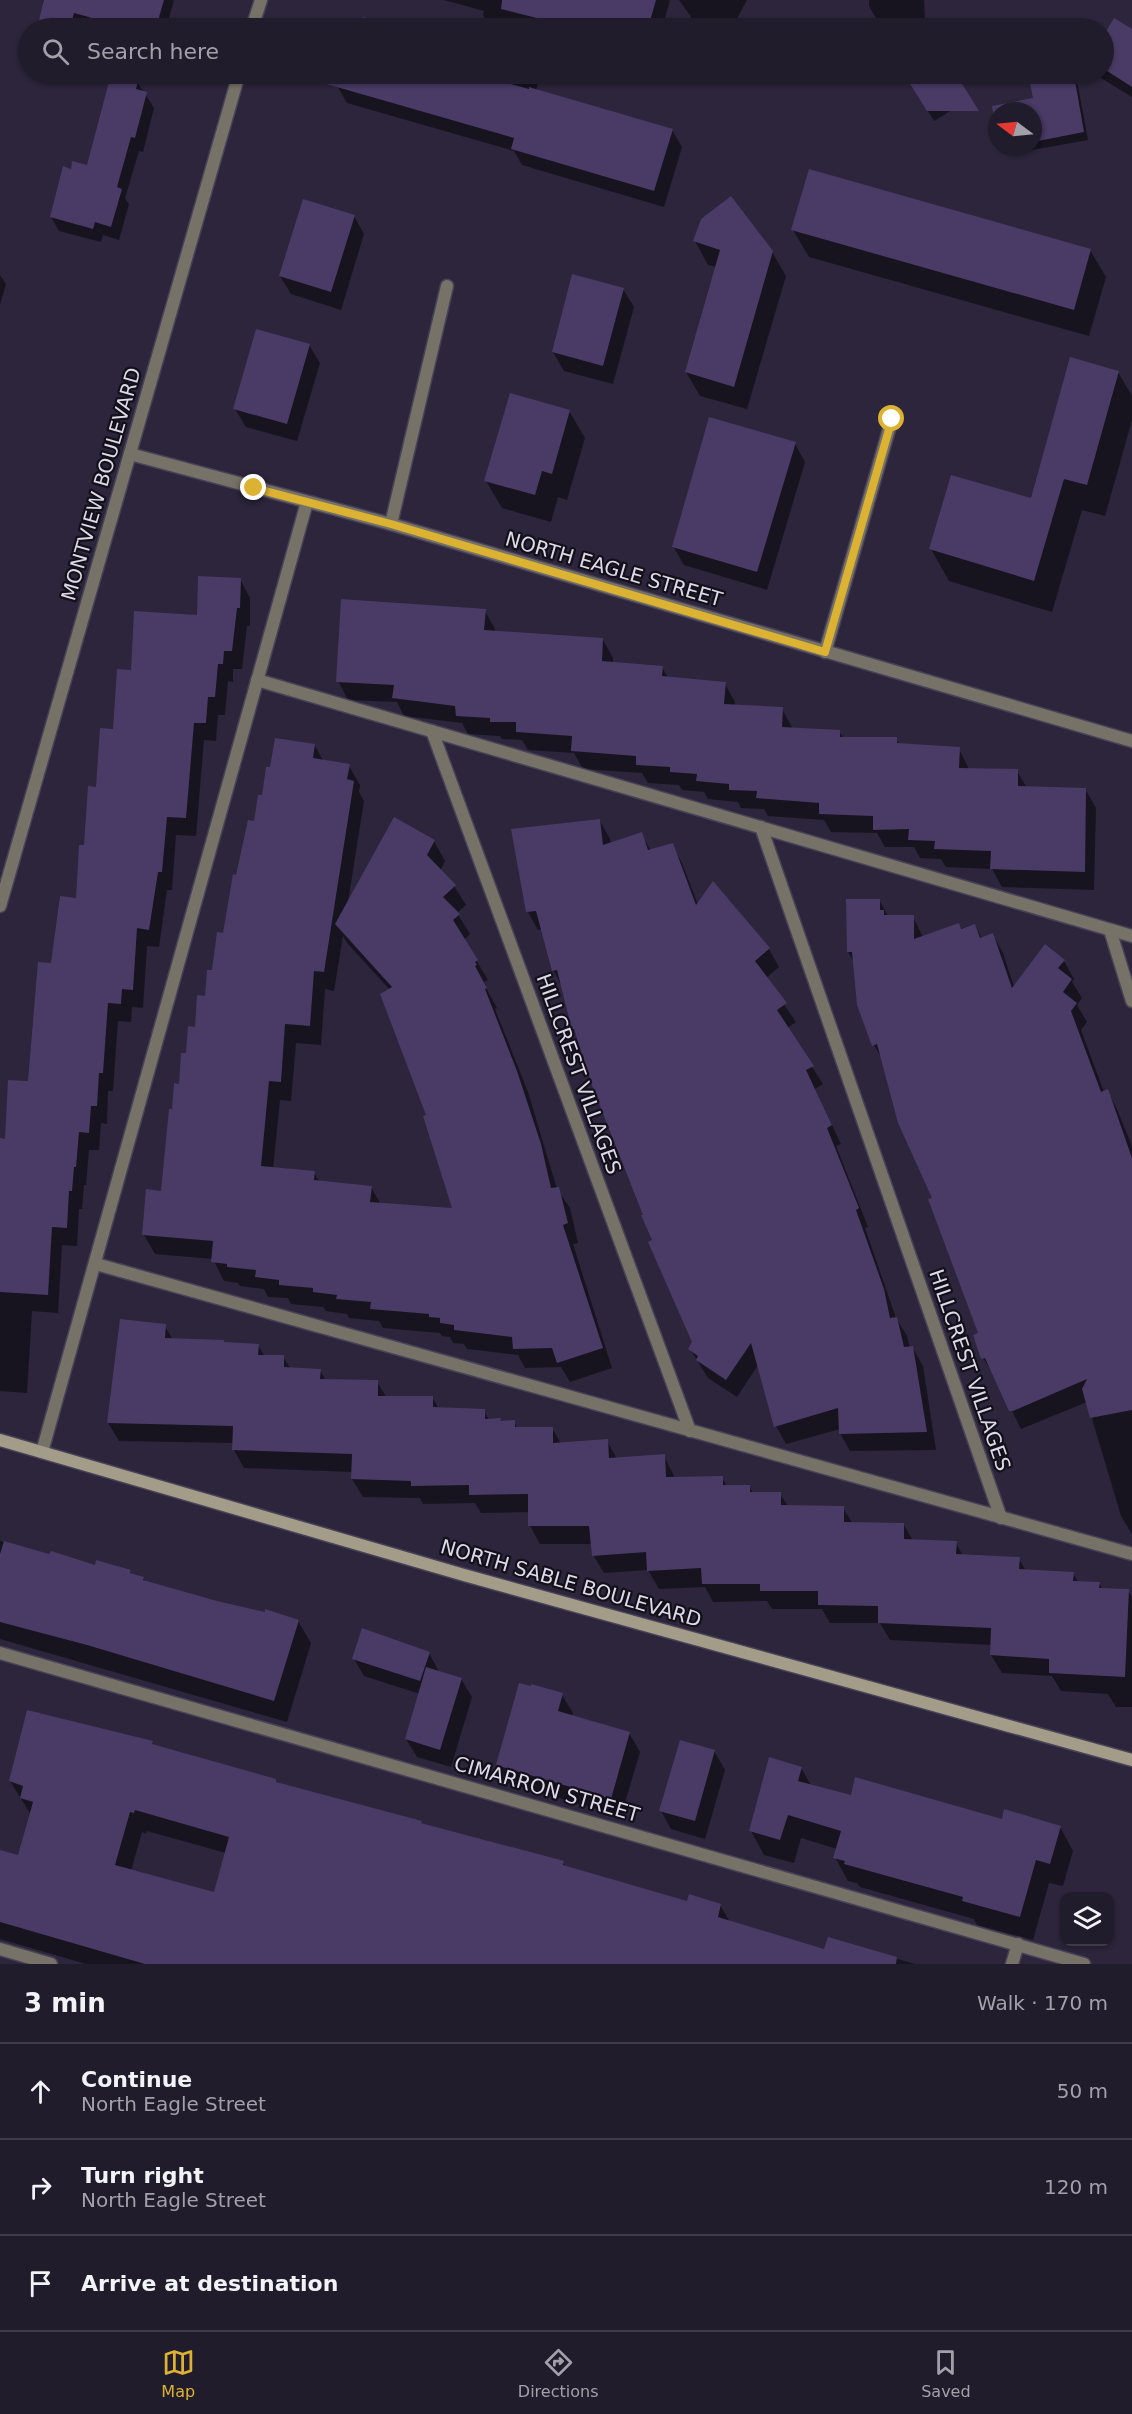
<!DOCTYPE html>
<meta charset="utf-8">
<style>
:root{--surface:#211c2c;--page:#2d2938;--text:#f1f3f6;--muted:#a2a1a9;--line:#3e3a48;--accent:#dcb233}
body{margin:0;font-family:"DejaVu Sans",sans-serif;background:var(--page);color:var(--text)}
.controls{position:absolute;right:18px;bottom:18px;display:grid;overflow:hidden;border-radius:12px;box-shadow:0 2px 4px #0004}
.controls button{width:54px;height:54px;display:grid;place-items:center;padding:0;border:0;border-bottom:2px solid var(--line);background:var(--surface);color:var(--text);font:30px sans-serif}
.compass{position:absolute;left:988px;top:102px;width:54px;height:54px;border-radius:50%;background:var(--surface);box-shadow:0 2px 4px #0004;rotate:286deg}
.stop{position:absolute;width:18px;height:18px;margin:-14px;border:4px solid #dcb233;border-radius:50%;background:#fff}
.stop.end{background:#dcb233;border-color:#fff;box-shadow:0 2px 6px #0008}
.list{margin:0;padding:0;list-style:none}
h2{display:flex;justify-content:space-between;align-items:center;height:78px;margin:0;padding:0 24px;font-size:26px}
h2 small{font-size:20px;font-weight:400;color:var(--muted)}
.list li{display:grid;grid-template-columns:39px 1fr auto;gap:18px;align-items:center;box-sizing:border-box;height:96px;padding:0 24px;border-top:2px solid var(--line)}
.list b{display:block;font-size:22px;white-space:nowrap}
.list p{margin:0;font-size:20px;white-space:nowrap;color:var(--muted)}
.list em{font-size:20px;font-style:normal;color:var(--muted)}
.icon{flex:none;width:33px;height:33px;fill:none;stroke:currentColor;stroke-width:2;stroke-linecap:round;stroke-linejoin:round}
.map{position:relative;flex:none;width:1132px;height:1964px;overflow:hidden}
.search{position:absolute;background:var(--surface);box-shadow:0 2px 4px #0004;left:18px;right:18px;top:18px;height:66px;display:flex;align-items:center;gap:15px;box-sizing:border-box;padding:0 21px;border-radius:33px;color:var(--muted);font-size:22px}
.sheet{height:366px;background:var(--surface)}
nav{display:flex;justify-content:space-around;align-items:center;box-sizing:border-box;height:84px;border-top:2px solid var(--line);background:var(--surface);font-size:16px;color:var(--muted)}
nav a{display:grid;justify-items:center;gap:3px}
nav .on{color:var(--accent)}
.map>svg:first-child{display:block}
.shadow{fill:#0007;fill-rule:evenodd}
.building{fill:#493b66;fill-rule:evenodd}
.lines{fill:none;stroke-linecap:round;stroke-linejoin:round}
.street-casing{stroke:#484257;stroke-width:15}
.secondary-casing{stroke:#484257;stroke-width:15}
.street{stroke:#777267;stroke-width:12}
.secondary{stroke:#a39c89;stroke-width:12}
.route{stroke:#dcb233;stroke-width:8}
.labels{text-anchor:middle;stroke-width:4.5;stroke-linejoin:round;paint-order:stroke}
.street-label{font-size:20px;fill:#ddd9e8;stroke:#13101a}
</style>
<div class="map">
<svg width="1132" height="1964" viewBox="0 0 1132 1964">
<rect width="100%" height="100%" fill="#2c253b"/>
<g class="shadow">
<polygon points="46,0 82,0 90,14 86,28 39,28"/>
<polygon points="121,0 174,0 166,28 117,28 115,24"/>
<polygon points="444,0 670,0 662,28 491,28 483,15 484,11"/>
<polygon points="679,0 747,0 732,28 699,28"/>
<polygon points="869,0 924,0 925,22 880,25 869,6"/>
<polygon points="1115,20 1132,31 1132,97 1101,78 1099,74 1104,74 1104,38"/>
<polygon points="341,74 470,74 492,80 494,74 541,74 536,90 672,130 682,147 664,207 522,165 514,151 347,103 337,86"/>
<polygon points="906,74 954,74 970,99 934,121"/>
<polygon points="1073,77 1078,86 1088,140 1021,152 1019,147 1033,147 1033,111 997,111 997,125 994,107 1034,100"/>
<polygon points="138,83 154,108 143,152 139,151 125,198 129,204 119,240 103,235 101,242 59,231 51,217 72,170 88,167"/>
<polygon points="1003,147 1019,147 1005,149"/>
<polygon points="354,216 364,234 341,310 291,294 280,276"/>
<polygon points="793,230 1090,250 1106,277 1089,336 809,257"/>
<polygon points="695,241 772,252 786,276 747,409 700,396 686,372 717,267 708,265"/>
<polygon points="0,275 6,284 0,305"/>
<polygon points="623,289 634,307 613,384 564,371 553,352"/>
<polygon points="309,345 320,363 297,441 246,427 235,409"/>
<polygon points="1118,372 1132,396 1132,420 1105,516 1082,510 1052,612 949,581 931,549 1032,500"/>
<polygon points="569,411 585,438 567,500 558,497 551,522 502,508 486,481"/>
<polygon points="795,444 805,462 767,590 684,565 673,546"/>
<polygon points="240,579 250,598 250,626 247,626 242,669 233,669 233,682 228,681 225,715 218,715 216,741 204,740 196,836 176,835 172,890 167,890 159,947 147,946 143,1008 132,1007 131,1022 118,1021 113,1091 108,1091 107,1124 101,1123 99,1150 89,1150 86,1185 84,1185 82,1209 79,1209 77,1246 62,1245 58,1313 32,1311 27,1393 0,1391 0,1140 7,1140 30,1083 52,965 77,900 98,789 114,730 132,672"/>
<polygon points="485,611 495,629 495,632 603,640 613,658 613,664 662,667 668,678 725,684 735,702 735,706 782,709 793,729 839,731 844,739 896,739 900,745 959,749 969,769 1017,771 1027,788 1085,789 1096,808 1094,890 1002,887 992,869 946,867 941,859 920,858 914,847 885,847 877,833 831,832 824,820 768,816 764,809 741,808 738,802 708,799 704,792 682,790 679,785 648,783 642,773 583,769 574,753 528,750 522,740 502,739 500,736 468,734 462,723 404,716 397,702 348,700 338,681"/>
<path d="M315,746L324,762L349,766L360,785L359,792L364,801L348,902L434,841L445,861L440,871L454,886L466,905L457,913L470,934L464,940L488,980L484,982L486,985L485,986L497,1008L495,1009L528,1092L557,1189L570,1208L578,1243L573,1244L612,1368L570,1382L561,1367L525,1368L518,1355L467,1349L464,1344L453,1343L450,1337L442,1336L440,1333L383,1328L379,1321L349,1318L347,1314L326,1311L323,1307L291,1304L288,1298L268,1297L264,1289L240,1286L238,1283L224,1281L213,1259L155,1254L144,1235L162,1192L173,1111L188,1055L224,935L237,877L271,769ZM343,936L348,944L390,990L428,1116L454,1210L381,1205L371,1187L320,1182L314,1173L273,1169L280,1100L291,1101L296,1043L321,1045L325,989L334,991Z"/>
<polygon points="600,821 610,839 611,844 641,834 651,851 672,845 682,863 698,905 714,883 769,949 779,967 766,978 796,1022 787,1028 823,1084 815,1089 841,1144 836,1146 868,1227 865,1228 896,1318 907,1336 910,1348 912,1347 923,1366 936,1450 850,1451 840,1433 840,1429 786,1444 776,1426 758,1365 737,1397 708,1378 690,1349 694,1342 654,1241 579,1039 573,1029 562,986 553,970 543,929 538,930 528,912 513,830"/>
<polygon points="879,900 888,916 913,917 923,937 975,925 982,939 993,935 1003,953 1014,987 1064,961 1074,979 1072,982 1082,998 1077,1005 1087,1022 1081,1030 1104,1092 1107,1091 1117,1109 1132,1146 1132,1534 1121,1516 1087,1402 1021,1429 995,1376 983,1358 980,1334 934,1199 883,1061 874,1045 854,962 848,952"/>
<polygon points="165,1326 173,1340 258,1345 265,1357 283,1357 291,1369 320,1370 326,1381 377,1382 387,1398 432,1397 439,1409 484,1411 489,1420 500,1420 501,1423 514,1422 518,1429 552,1428 561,1444 607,1441 617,1459 664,1456 675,1478 722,1478 727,1486 749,1486 753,1493 780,1494 788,1506 843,1508 853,1524 904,1525 913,1541 956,1543 963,1556 1019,1559 1026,1571 1073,1573 1078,1582 1099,1583 1103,1590 1128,1591 1132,1597 1132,1707 1116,1707 1108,1694 1061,1691 1052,1676 1002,1673 991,1655 992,1645 890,1640 880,1623 830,1623 822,1609 772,1609 767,1601 713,1602 705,1587 659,1589 648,1570 604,1573 593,1555 592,1544 540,1544 530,1526 530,1512 481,1513 475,1503 423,1504 420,1498 363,1497 352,1479 353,1472 244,1468 234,1450 234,1443 119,1441 108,1423"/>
<polygon points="0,1541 96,1567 130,1571 132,1575 143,1578 146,1582 216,1602 298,1621 311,1643 287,1722 0,1639"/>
<polygon points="429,1653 438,1670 438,1672 461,1679 472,1697 451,1767 417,1757 406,1739 420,1694 364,1676 354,1659"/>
<polygon points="562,1695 573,1713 572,1716 629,1733 640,1752 621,1816 508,1783 498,1765"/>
<path d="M152,1743L154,1746L275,1780L278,1784L563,1862L565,1867L688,1903L720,1905L730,1922L825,1951L829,1939L915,1964H86L0,1939V1866L19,1857L31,1815L10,1781ZM147,1831L226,1853L215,1894L131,1871L142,1832L146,1834Z"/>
<polygon points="714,1751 725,1770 705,1839 671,1829 661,1811"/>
<polygon points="801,1768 811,1785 852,1796 1003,1821 1060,1827 1073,1851 1063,1886 1049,1883 1033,1940 977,1925 974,1919 860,1887 857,1883 848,1881 835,1857 837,1849 801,1838 794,1863 764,1855 751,1831"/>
</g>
<g class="building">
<polygon points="44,0 164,0 156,28 129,28 74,13 70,28 37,28"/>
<polygon points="502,0 656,0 648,28 576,28 501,9"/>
<polygon points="363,17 390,26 390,28 359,28"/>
<polygon points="1114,18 1132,29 1132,87 1104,69 1104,35"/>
<polygon points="111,74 138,81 136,89 147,92 135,138 131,137 117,187 122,189 111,227 95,222 93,229 50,217 63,166 71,169 72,161 87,165"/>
<polygon points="317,74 475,74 529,89 529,87 673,129 654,191 511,149 514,138 316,81"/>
<polygon points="904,74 956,74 979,111 927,111"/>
<polygon points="1074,75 1084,132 1033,142 1033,111 997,111 997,134 992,106 1033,98 1030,83"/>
<polygon points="809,169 1091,249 1074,310 791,230"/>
<polygon points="731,196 773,251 734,387 685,372 720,250 693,241 701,219"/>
<polygon points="303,199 355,215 331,292 279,276"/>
<polygon points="572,274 624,288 603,366 552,352"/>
<polygon points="256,329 310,344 287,424 233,409"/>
<polygon points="1070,357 1119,371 1087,485 1064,479 1034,581 929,549 951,475 1031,498"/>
<polygon points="510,393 570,410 552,474 542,471 535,495 484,481"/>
<polygon points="709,417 796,442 757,572 672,547"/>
<polygon points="198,576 241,578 240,608 237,608 232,651 224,651 223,664 218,664 215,697 208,697 206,723 194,723 186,818 167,817 162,872 158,872 149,930 137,928 133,990 122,989 121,1004 108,1003 103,1073 99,1073 97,1106 91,1106 89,1133 79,1132 76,1167 74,1167 72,1191 69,1191 67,1228 52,1227 48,1295 0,1292 0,1138 5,1139 8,1080 28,1081 38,962 51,963 60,896 76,898 79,845 84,845 88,786 96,787 100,728 113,729 117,669 131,670 134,611 197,615"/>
<polygon points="341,599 486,609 484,630 603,638 602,661 663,666 662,676 726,682 724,704 783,707 782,727 840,730 840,737 897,737 897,743 960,747 959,768 1018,769 1018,786 1086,788 1085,872 990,869 991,851 934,849 935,841 908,840 909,829 873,830 873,816 819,814 819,803 756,798 757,791 729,790 729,784 696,781 697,774 670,772 670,767 636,765 636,756 571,751 572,736 516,732 516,722 490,722 490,718 456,716 455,706 392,698 394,685 336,682"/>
<polygon points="275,738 315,744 313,758 350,764 347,779 354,781 324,972 314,971 310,1026 285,1024 281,1082 269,1081 261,1166 315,1171 314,1180 372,1186 370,1202 452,1208 423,1116 426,1115 380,994 392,987 335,924 394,817 435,840 427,855 456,885 443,897 460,914 453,920 478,960 475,962 477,965 475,966 487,988 485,989 517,1071 541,1144 551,1188 559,1187 568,1223 563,1225 603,1348 557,1363 552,1348 513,1349 512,1337 454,1330 454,1325 440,1323 440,1318 429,1317 429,1314 370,1309 371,1302 336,1299 337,1295 313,1292 313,1288 279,1285 279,1280 255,1277 256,1270 227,1267 227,1264 211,1262 213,1241 142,1235 146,1189 161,1191 169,1109 172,1109 174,1083 179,1084 181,1053 186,1053 188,1026 195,1027 197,995 205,996 207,970 212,970 217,932 223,933 233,874 236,875 248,820 254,821 258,795 262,795 266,767 270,767"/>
<polygon points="600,819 603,845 642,832 648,850 673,843 696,905 713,881 770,948 755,961 787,1003 777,1010 814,1066 806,1070 832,1125 827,1128 859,1208 856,1210 884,1289 890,1318 897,1317 904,1347 913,1346 927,1432 839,1434 838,1408 774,1427 751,1343 726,1380 696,1360 698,1356 688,1349 692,1342 648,1242 652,1240 641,1215 643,1215 591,1083 574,1029 572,1030 557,970 552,971 536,911 526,912 511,829"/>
<polygon points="846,899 880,899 880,910 884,910 884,915 914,915 914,939 959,923 961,929 975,924 980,938 993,933 1012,988 1045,944 1065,960 1058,968 1072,979 1063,992 1077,1003 1071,1011 1101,1092 1108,1089 1132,1158 1132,1410 1090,1418 1082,1389 1087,1379 1013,1411 1009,1411 985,1358 981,1359 973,1335 978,1333 928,1199 932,1198 898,1123 877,1044 872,1046 857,1005 852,952 847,952"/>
<polygon points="120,1319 166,1324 165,1338 224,1340 224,1342 259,1344 258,1355 284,1355 284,1367 321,1369 320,1379 378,1380 378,1396 433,1396 433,1407 485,1409 485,1419 501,1418 500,1421 515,1420 515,1427 553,1427 553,1443 608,1439 609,1458 665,1454 666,1477 723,1476 723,1485 750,1485 750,1492 781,1492 781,1505 844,1506 844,1522 904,1523 904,1539 957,1541 956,1554 1020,1557 1019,1569 1074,1572 1073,1581 1100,1582 1099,1588 1129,1589 1125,1677 1049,1673 1049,1659 990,1655 991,1628 878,1623 878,1606 818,1605 818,1591 760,1591 760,1584 702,1584 701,1568 647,1571 646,1552 592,1556 589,1526 528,1526 528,1494 469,1495 469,1485 411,1486 411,1481 351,1479 352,1454 232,1450 233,1426 107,1423"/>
<polygon points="4,1541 49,1554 51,1551 95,1565 96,1560 131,1570 130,1573 144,1577 143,1580 217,1601 265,1612 265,1609 299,1620 274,1701 87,1645 0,1622 0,1554"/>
<polygon points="362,1628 430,1652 420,1681 352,1659"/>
<polygon points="426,1667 462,1678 440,1750 405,1739"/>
<polygon points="519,1683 531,1686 531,1684 563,1693 558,1711 630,1732 611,1799 496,1765"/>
<path d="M27,1710L153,1741L152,1744L276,1779V1782L422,1821L421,1823L564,1861L563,1865L687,1901L689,1894L721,1904L718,1917L824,1949L828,1937L897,1957L896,1964H145L0,1922V1850L18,1855L33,1802L20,1798L23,1786L9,1781ZM135,1810L229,1837L214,1892L115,1865L130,1812L134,1813Z"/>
<polygon points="680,1740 715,1750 695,1821 659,1811"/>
<polygon points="769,1757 802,1767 798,1781 851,1795 855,1777 1002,1819 1004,1809 1061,1826 1050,1864 1036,1860 1020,1917 962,1901 963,1897 844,1864 845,1861 833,1858 841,1831 788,1815 780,1840 749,1831"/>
</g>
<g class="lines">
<g class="street-casing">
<g id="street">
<polyline points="252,28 261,0"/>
<polyline points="130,454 391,524 1132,741"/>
<polyline points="391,524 447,286"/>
<polyline points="825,652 892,419"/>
<polyline points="257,680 1132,936"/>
<polyline points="432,731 690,1431"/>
<polyline points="761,827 1001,1518"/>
<polyline points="0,906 239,74"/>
<polyline points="1110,930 1132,1001"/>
<polyline points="96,1264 1132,1554"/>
<polyline points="42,1452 307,502"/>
<polyline points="0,1653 1084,1964"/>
<polyline points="0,1949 51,1964"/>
<polyline points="1012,1964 1018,1944"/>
</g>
</g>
<g class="secondary-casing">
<polyline id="secondary" points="0,1440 464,1575 1132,1760"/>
</g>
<use href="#street" class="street"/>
<use href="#secondary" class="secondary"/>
</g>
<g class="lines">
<polyline class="route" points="254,488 391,524 825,652 892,419"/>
</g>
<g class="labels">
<g class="street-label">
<text transform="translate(101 484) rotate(-74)" y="7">MONTVIEW BOULEVARD</text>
<text transform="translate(614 569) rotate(16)" y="7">NORTH EAGLE STREET</text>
<text transform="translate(579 1074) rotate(70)" y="7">HILLCREST VILLAGES</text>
<text transform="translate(970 1370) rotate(71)" y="7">HILLCREST VILLAGES</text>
<text transform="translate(571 1583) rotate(16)" y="7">NORTH SABLE BOULEVARD</text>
<text transform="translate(547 1789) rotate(16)" y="7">CIMARRON STREET</text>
</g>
</g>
</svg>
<div class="controls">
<button><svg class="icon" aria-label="layers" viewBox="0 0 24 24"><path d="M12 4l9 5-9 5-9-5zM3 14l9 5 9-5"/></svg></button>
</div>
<svg class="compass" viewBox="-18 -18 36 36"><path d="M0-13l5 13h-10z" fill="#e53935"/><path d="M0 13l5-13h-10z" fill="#a2a1a9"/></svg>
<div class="stop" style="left:892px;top:419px"></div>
<div class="stop end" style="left:254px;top:488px"></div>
<div class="search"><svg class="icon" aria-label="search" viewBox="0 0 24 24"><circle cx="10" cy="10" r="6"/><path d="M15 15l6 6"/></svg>Search here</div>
</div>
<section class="sheet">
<h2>3 min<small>Walk · 170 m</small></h2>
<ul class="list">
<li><svg class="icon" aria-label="ahead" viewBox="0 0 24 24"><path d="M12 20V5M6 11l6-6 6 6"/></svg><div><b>Continue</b><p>North Eagle Street</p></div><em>50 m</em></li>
<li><svg class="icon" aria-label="right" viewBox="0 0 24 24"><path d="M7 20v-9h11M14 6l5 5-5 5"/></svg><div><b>Turn right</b><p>North Eagle Street</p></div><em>120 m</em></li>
<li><svg class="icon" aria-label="arrive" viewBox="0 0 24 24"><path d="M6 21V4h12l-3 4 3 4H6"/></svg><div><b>Arrive at destination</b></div></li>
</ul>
</section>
<nav>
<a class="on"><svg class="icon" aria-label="map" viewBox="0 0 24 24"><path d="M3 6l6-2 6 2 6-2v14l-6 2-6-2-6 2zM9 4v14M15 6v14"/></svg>Map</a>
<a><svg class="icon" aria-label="directions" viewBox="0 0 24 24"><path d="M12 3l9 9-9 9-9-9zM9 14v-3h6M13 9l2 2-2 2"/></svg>Directions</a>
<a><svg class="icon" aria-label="saved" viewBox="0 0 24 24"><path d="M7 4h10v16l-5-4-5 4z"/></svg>Saved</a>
</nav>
